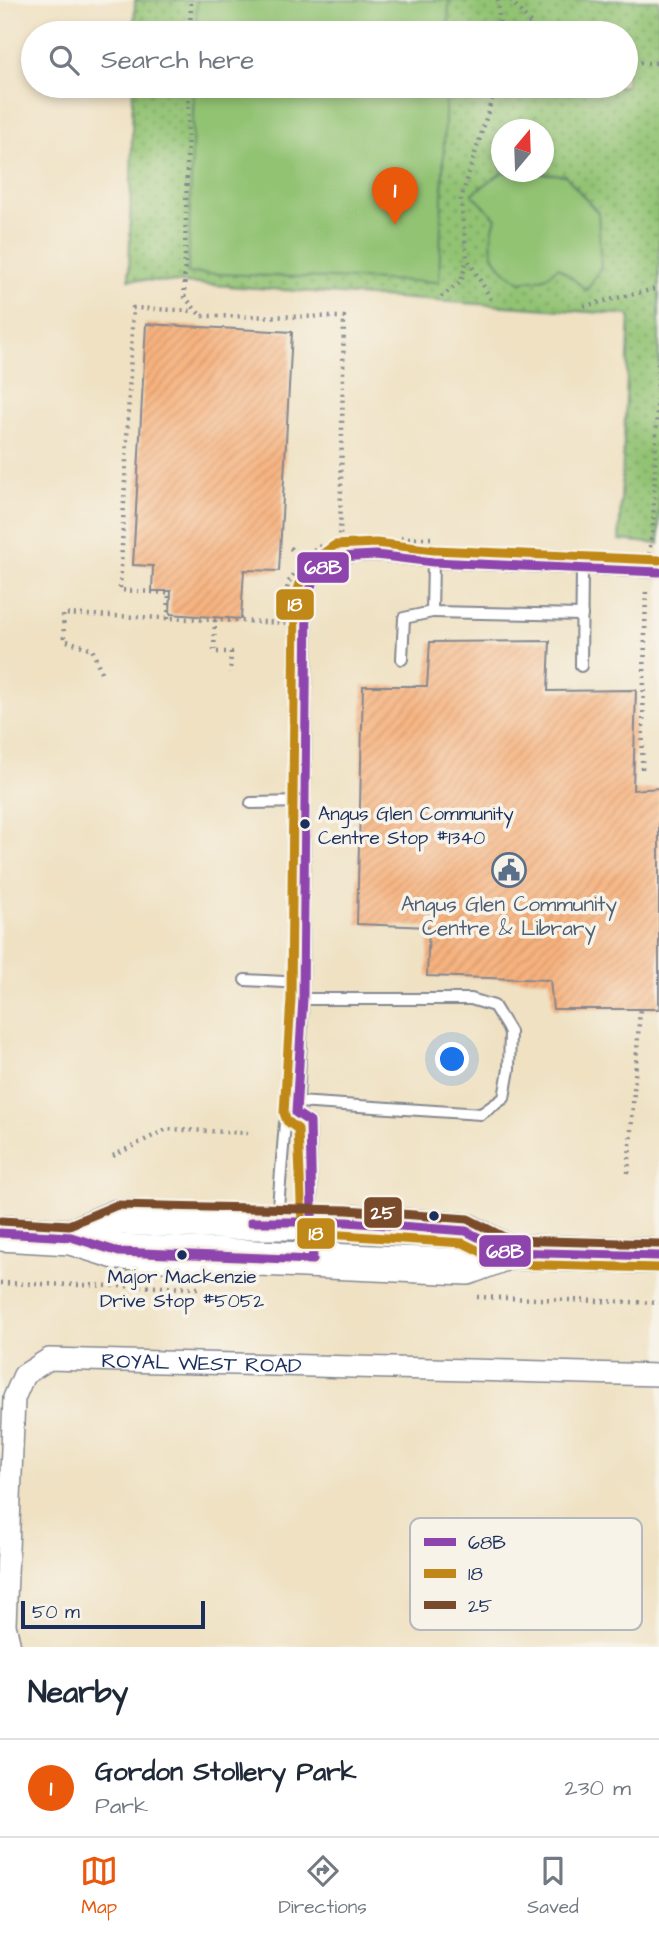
<!DOCTYPE html>
<style>
:root{--surface:#fff;--page:#f2f2f3;--text:#1f2937;--muted:#747a83;--line:#e0e1e3;--accent:#ea580c}
body{margin:0;font-family:"Architects Daughter",sans-serif;background:var(--page);color:var(--text)}
.compass{position:absolute;left:491px;top:119px;width:63px;height:63px;border-radius:50%;background:var(--surface);box-shadow:0 4px 10px #0003;rotate:19deg}
.scale{position:absolute;left:21px;bottom:18px;width:184px;box-sizing:border-box;padding-left:7px;border:4px solid #1b2f5e;border-top:0;font-size:19px;line-height:24px;white-space:nowrap;color:#1b2f5e;-webkit-text-stroke:5px #f7f3e8;paint-order:stroke}
.you{position:absolute;left:453px;top:1060px;width:24px;height:24px;margin:-18px;border:5px solid #fff;border-radius:50%;background:#1a73e8;box-shadow:0 0 0 10px #1a73e833}
.badge{display:grid;place-items:center;width:46px;height:46px;border-radius:50%;background:var(--accent);color:#fff;font-size:23px;font-weight:700}
.pin{position:absolute;translate:-50% -58px;filter:drop-shadow(0 2px 4px #0008)}
.pin::after{content:'';position:absolute;top:37px;width:24px;height:21px;background:inherit;clip-path:polygon(0 0,100% 0,50% 100%)}
.list{margin:0;padding:0;list-style:none}
h2{display:flex;justify-content:space-between;align-items:center;height:91px;margin:0;padding:0 28px;font-size:30px}
h2 small{font-size:23px;font-weight:400;color:var(--muted)}
.list li{display:grid;grid-template-columns:46px 1fr auto;gap:21px;align-items:center;box-sizing:border-box;height:98px;padding:0 28px;border-top:2px solid var(--line)}
.list b{display:block;font-size:26px;white-space:nowrap}
.list p{margin:0;font-size:23px;white-space:nowrap;color:var(--muted)}
.list em{font-size:23px;font-style:normal;color:var(--muted)}
.icon{flex:none;width:38px;height:38px;fill:none;stroke:currentColor;stroke-width:2;stroke-linecap:round;stroke-linejoin:round}
.map{position:relative;flex:none;width:659px;height:1647px;overflow:hidden}
.search{position:absolute;background:var(--surface);box-shadow:0 4px 10px #0003;left:21px;right:21px;top:21px;height:77px;display:flex;align-items:center;gap:18px;box-sizing:border-box;padding:0 24px;border-radius:38px;color:var(--muted);font-size:26px}
.sheet{height:189px;background:var(--surface)}
nav{display:flex;justify-content:space-around;align-items:center;box-sizing:border-box;height:98px;border-top:2px solid var(--line);background:var(--surface);font-size:19px;color:var(--muted)}
nav a{display:grid;justify-items:center;gap:4px}
nav .on{color:var(--accent)}
.map>svg:first-child{display:block}
.grass{fill:url(#grass-dots);stroke:#567968;stroke-width:2;fill-rule:evenodd}
.pitch{fill:#92c373;stroke:#567968;stroke-width:2}
.building{fill:url(#building-hatch)}
.lines{fill:none;stroke-linecap:round;stroke-linejoin:round}
.lane-casing{stroke:#858890;stroke-width:14}
.street-casing{stroke:#858890;stroke-width:24}
.primary-casing{stroke:#858890;stroke-width:38}
.path{stroke:#858890;stroke-width:4.5;stroke-dasharray:2 5;stroke-linecap:butt}
.lane{stroke:#fff;stroke-width:10}
.street{stroke:#fff;stroke-width:21}
.primary{stroke:#fff;stroke-width:35}
.bus-1-casing{stroke:#f7f3e8;stroke-width:14}
.bus-2-casing{stroke:#f7f3e8;stroke-width:14}
.bus-3-casing{stroke:#f7f3e8;stroke-width:14}
.bus-1{stroke:#8e44ad;stroke-width:9}
.bus-2{stroke:#c08818;stroke-width:9}
.bus-3{stroke:#7a4b2a;stroke-width:9}
.bus-dot{fill:#1b2f5e;stroke:#f7f3e8;stroke-width:2.5}
.labels{text-anchor:middle;stroke-width:7;stroke-linejoin:round;paint-order:stroke}
.bus-label{font-size:19px;fill:#1b2f5e;stroke:#f7f3e8;text-anchor:start}
.service-label{font-size:21px;fill:#4e5e75;stroke:#f7f3e8}
.street-label{font-size:21px;fill:#1b2f5e;stroke:#f7f3e8}
.key{fill:#f7f3e8;stroke:#b5b8bf;stroke-width:2}
.key-label{font-size:19px;fill:#1b2f5e}
.line-badge{stroke:#f7f3e8;stroke-width:2.5}
.badge-label{font-size:19px;text-anchor:middle;font-weight:bold;fill:#fff}
</style>
<div class="map">
<svg width="659" height="1647" viewBox="0 0 659 1647">
<defs>
<pattern id="grass-dots" width="8" height="8" patternUnits="userSpaceOnUse" patternTransform="scale(1.75)"><rect width="8" height="8" fill="#92c373"/><path d="M2 2h.1M6 6h.1" fill="none" stroke="#769f62" stroke-width="1.8" stroke-linecap="round"/></pattern>
<pattern id="building-hatch" width="6" height="6" patternUnits="userSpaceOnUse" patternTransform="scale(1.75)"><rect width="6" height="6" fill="#f7b27e"/><path d="M-1 1l2-2M0 6l6-6M5 7l2-2" fill="none" stroke="#d3996f"/></pattern>
</defs>
<rect width="100%" height="100%" fill="#f7f3e8"/>
<filter id="ink" filterUnits="userSpaceOnUse"><feTurbulence type="fractalNoise" baseFrequency=".0143" numOctaves="2"/><feDisplacementMap in="SourceGraphic" scale="14" xChannelSelector="R" yChannelSelector="G"/><feConvolveMatrix kernelMatrix="1 2 1 2 8 2 1 2 1" color-interpolation-filters="sRGB"/></filter>
<filter id="wash" filterUnits="userSpaceOnUse"><feTurbulence type="fractalNoise" baseFrequency=".00686" numOctaves="4" result="noise"/><feDisplacementMap in="SourceGraphic" scale="28" xChannelSelector="R" yChannelSelector="G"/><feGaussianBlur stdDeviation="1.57" result="paint"/><feColorMatrix in="noise" values="0 0 0 0 0 0 0 0 0 0 0 0 0 0 0 0 0 1.4 0 .05"/><feComposite in="paint" operator="in"/></filter>
<g filter="url(#wash)">
<rect width="100%" height="100%" fill="#efe1c2"/>
<path class="grass" d="M135,0H659V544L619,540L630,315L129,279L133,86H626V33H134ZM502,130H544V172H502Z"/>
<g class="pitch">
<polygon points="197,0 449,0 448,33 196,33"/>
<polygon points="194,86 446,86 439,282 188,273"/>
<path d="M503,172L565,175L598,213L601,267L587,290L558,267L545,278L520,282C492,262 485,252 496,218L472,194Z"/>
</g>
<g id="blocks">
<g class="building">
<polygon points="146,324 292,332 279,571 244,570 241,619 170,614 171,591 152,591 153,566 133,565"/>
<polygon points="550,641 548,691 636,690 633,790 659,788 659,1009 553,1009 550,980 427,976 429,927 357,924 363,686 427,686 430,642"/>
</g>
</g>
</g>
<g filter="url(#ink)">
<use href="#blocks" fill-opacity="0" stroke="#858890" stroke-width="2"/>
<g class="lines">
<g class="lane-casing">
<g id="lane">
<polyline points="433,562 432,612 582,615"/>
<polyline points="402,659 404,618 432,612"/>
<polyline points="581,666 582,569"/>
<polyline points="251,803 304,802"/>
<polyline points="245,980 303,983"/>
<polyline points="298,1102 481,1114 504,1098 509,1069 510,1032 494,1006 471,999 303,999"/>
<polyline points="296,1113 310,1122 313,1257"/>
<polyline points="277,1219 285,1123 296,1113 298,1102 303,999 307,598 316,573 337,557 376,555 433,562 659,572"/>
</g>
</g>
<g class="street-casing">
<g id="street">
<path id="s1" d="M10,1647L5,1625L14,1398L24,1375L49,1359L659,1375"/>
</g>
</g>
<g class="primary-casing">
<g id="primary">
<polyline points="0,1233 71,1237 119,1252 467,1267 507,1252 659,1256"/>
<polyline points="71,1237 118,1217 236,1222 347,1222 466,1231 507,1252"/>
</g>
</g>
<g class="path">
<polyline points="498,0 500,33"/>
<polyline points="511,0 538,33"/>
<polyline points="190,33 191,0"/>
<polyline points="516,33 531,26"/>
<polyline points="626,63 659,63"/>
<polyline points="189,86 184,296 201,316 344,317 340,542"/>
<polyline points="441,297 461,282 467,259"/>
<polyline points="491,299 467,258 461,199 496,86"/>
<polyline points="584,306 659,288"/>
<polyline points="401,538 435,538"/>
<polyline points="290,548 306,557"/>
<polyline points="649,554 653,527 659,352"/>
<polyline points="308,555 323,544"/>
<polyline points="168,619 169,593 120,590 133,308 195,311"/>
<polyline points="215,620 214,652 231,652 230,673"/>
<polyline points="282,623 288,583 298,568"/>
<polyline points="101,672 92,649 64,640 63,614 291,623"/>
<polyline points="642,769 646,588"/>
<polyline points="113,1156 167,1129 248,1133"/>
<polyline points="628,1173 640,1009"/>
<polyline points="0,1283 199,1288"/>
<polyline points="477,1297 659,1303"/>
</g>
<use href="#lane" class="lane"/>
<use href="#street" class="street"/>
<use href="#primary" class="primary"/>
<g class="bus-1-casing">
<g id="bus-1">
<polyline points="251,1222 347,1222 466,1231 507,1252 659,1256"/>
<polyline points="0,1233 71,1237 119,1252 313,1260 310,1122 296,1113 303,999 307,598 316,573 337,557 376,555 433,562 659,572"/>
</g>
</g>
<g class="bus-2-casing">
<polyline id="bus-2" points="659,1268 506,1264 463,1243 310,1233 302,1224 298,1129 287,1121 284,1113 291,999 295,598 306,566 335,545 376,543 434,550 659,560"/>
</g>
<g class="bus-3-casing">
<polyline id="bus-3" points="1,1221 69,1225 117,1205 347,1210 468,1219 510,1240 659,1244"/>
</g>
<use href="#bus-1" class="bus-1"/>
<use href="#bus-2" class="bus-2"/>
<use href="#bus-3" class="bus-3"/>
</g>
</g>
<defs>
<g id="civic-ring" transform="scale(1.75)"><circle r="9.5" fill="#f7f3e8" stroke="#5c6f8a" stroke-width="1.5"/><path d="M-.6-6.5H3V-4.5H.6V-3L4-1V1h2V6H-6V1h2V-1L-.6-3ZM-1.2 2.5V6h2.4V2.5Z" fill="#5c6f8a"/></g>
</defs>
<g fill-rule="evenodd">
<use href="#civic-ring" x="509" y="870"/>
</g>
<g class="bus-dot">
<circle cx="305" cy="824" r="6"/>
<circle cx="434" cy="1216" r="6"/>
<circle cx="182" cy="1255" r="6"/>
</g>
<g class="labels">
<g class="bus-label">
<text x="318" y="820">Angus Glen Community<tspan x="318" dy="24">Centre Stop #1340</tspan></text>
<text x="182" y="1283" text-anchor="middle">Major Mackenzie<tspan x="182" dy="24">Drive Stop #5052</tspan></text>
</g>
<g class="service-label">
<text x="509" y="911">Angus Glen Community<tspan x="509" dy="24">Centre &amp; Library</tspan></text>
</g>
<g class="street-label">
<text dy="7" stroke="none"><textPath href="#s1" startOffset="457">ROYAL WEST ROAD</textPath></text>
</g>
</g>
<rect x="410" y="1518" width="232" height="112" rx="10" class="key"/>
<rect x="424" y="1538" width="32" height="8" fill="#8e44ad"/>
<rect x="424" y="1569" width="32" height="9" fill="#c08818"/>
<rect x="424" y="1601" width="32" height="8" fill="#7a4b2a"/>
<g class="key-label">
<text x="468" y="1549">68B</text>
<text x="468" y="1580">18</text>
<text x="468" y="1612">25</text>
</g>
<g class="line-badge">
<rect x="296" y="551" width="54" height="33" rx="7" fill="#8e44ad"/>
<rect x="275" y="588" width="40" height="33" rx="7" fill="#c08818"/>
<rect x="363" y="1196" width="40" height="33" rx="7" fill="#7a4b2a"/>
<rect x="296" y="1217" width="40" height="33" rx="7" fill="#c08818"/>
<rect x="478" y="1234" width="54" height="34" rx="7" fill="#8e44ad"/>
</g>
<g class="badge-label">
<text x="323" y="574">68B</text>
<text x="295" y="611">18</text>
<text x="383" y="1219">25</text>
<text x="316" y="1240">18</text>
<text x="505" y="1258">68B</text>
</g>
</svg>
<svg class="compass" viewBox="-18 -18 36 36"><path d="M0-13l5 13h-10z" fill="#e53935"/><path d="M0 13l5-13h-10z" fill="#747a83"/></svg>
<div class="scale">50 m</div>
<div class="you"></div>
<div class="pin badge" style="left:395px;top:225px">1</div>
<div class="search"><svg class="icon" aria-label="search" viewBox="0 0 24 24"><circle cx="10" cy="10" r="6"/><path d="M15 15l6 6"/></svg>Search here</div>
</div>
<section class="sheet">
<h2>Nearby<small></small></h2>
<ul class="list">
<li><span class="badge">1</span><div><b>Gordon Stollery Park</b><p>Park</p></div><em>230 m</em></li>
</ul>
</section>
<nav>
<a class="on"><svg class="icon" aria-label="map" viewBox="0 0 24 24"><path d="M3 6l6-2 6 2 6-2v14l-6 2-6-2-6 2zM9 4v14M15 6v14"/></svg>Map</a>
<a><svg class="icon" aria-label="directions" viewBox="0 0 24 24"><path d="M12 3l9 9-9 9-9-9zM9 14v-3h6M13 9l2 2-2 2"/></svg>Directions</a>
<a><svg class="icon" aria-label="saved" viewBox="0 0 24 24"><path d="M7 4h10v16l-5-4-5 4z"/></svg>Saved</a>
</nav>
